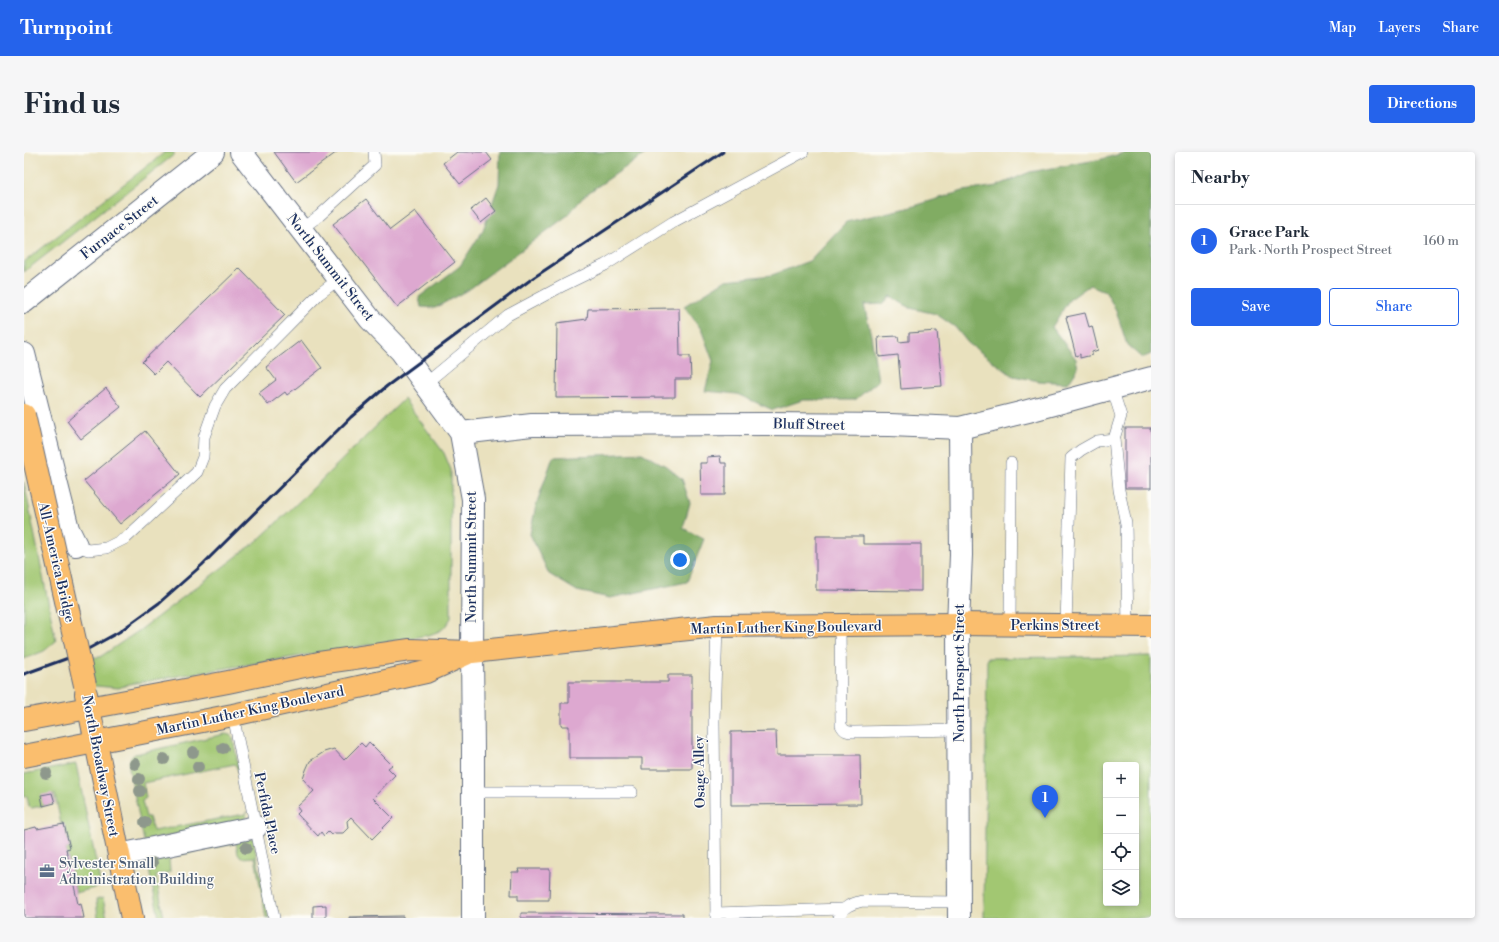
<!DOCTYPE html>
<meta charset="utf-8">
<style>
:root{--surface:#fff;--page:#f6f6f7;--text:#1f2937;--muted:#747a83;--line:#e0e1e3;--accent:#2563eb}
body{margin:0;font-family:"Libre Bodoni",serif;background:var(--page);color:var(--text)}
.controls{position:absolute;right:12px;bottom:12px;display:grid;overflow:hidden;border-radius:4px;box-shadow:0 2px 6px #0003}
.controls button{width:36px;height:36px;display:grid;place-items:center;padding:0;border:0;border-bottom:1px solid var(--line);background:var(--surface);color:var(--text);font:20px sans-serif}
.you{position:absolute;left:656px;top:408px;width:14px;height:14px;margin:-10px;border:3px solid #fff;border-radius:50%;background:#1a73e8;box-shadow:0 0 0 6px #1a73e833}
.badge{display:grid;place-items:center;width:26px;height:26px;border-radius:50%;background:var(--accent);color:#fff;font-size:13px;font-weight:700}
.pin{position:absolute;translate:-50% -33px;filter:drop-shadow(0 1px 2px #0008)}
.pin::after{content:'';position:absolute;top:21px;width:14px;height:12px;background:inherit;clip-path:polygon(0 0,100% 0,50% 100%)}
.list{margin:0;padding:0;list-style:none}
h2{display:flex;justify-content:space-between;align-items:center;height:52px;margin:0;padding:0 16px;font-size:17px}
h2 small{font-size:13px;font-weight:400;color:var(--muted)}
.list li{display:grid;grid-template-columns:26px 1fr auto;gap:12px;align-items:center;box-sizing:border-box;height:72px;padding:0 16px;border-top:1px solid var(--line)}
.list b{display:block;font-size:15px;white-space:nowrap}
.list p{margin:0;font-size:13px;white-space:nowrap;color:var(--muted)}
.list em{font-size:13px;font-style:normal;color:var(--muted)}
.actions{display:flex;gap:8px;padding:12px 16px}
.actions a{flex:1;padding:9px 0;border:1px solid var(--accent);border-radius:4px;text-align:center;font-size:14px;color:var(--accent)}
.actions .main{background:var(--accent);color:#fff}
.icon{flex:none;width:22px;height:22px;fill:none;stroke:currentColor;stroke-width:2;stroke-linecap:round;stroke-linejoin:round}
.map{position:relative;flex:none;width:1127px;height:766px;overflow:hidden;border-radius:4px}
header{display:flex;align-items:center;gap:24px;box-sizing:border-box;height:56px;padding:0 20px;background:var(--accent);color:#fff}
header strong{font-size:19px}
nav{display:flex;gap:22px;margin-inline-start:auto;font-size:14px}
.intro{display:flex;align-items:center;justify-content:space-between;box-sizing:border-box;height:96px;padding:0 24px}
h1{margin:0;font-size:28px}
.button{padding:10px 18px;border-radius:4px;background:var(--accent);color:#fff;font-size:14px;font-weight:700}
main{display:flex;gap:24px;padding:0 24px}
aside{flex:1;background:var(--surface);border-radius:4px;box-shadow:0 2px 6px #0003}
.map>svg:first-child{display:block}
.green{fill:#a2c772;stroke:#5e7b68;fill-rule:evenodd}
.forest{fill:#81ac64;stroke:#4e6e61}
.building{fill:#dda8d0}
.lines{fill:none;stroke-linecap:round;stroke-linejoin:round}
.lane-casing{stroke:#636d80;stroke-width:12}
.street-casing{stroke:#636d80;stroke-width:24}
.primary-casing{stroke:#636d80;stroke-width:24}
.lane{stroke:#fff;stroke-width:11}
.street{stroke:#fff;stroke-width:22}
.primary{stroke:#fabe6e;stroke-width:22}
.rail{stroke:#1b2f5e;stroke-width:3}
.primary-bridge-casing{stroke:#636d80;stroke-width:24;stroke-linecap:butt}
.primary-bridge{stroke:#fabe6e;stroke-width:22}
.tree{fill:#8e988c}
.labels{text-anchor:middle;stroke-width:3;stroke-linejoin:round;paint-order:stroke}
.street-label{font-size:14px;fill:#1b2f5e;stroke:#fdfcf7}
.service-label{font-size:14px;fill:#4e5e75;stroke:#fdfcf7;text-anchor:start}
</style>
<header>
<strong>Turnpoint</strong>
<nav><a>Map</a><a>Layers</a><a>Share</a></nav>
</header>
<div class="intro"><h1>Find us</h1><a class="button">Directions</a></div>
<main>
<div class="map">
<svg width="1127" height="766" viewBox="0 0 1127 766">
<rect width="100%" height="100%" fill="#fdfcf7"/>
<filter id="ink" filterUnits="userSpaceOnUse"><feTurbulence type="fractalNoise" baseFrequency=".025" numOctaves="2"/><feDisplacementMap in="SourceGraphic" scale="8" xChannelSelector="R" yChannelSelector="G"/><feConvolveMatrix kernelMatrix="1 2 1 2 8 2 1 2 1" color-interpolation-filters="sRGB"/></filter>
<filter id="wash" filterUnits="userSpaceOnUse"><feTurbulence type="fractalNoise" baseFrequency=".012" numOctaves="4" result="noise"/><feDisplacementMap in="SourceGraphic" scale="16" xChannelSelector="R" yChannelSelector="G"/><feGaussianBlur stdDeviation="0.9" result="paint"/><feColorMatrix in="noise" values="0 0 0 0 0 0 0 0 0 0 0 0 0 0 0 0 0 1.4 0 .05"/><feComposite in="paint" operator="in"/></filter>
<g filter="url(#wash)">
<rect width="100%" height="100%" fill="#e9e1be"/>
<g class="green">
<polygon points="141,0 149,0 151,2 0,120 0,110"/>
<path d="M380,247L420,301L427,318V466C419,478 419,478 405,483L105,532L95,536L61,533L55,506L76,505L116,478L233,389L281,344Z"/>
<polygon points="0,330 32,489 20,499 0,507"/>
<path d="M1127,504V766H960L963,506ZM1082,613H1112V751H1082Z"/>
<path d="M201,582L206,583L209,586L216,623L211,612L119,631L122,646L118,649L122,665H125L129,679L221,662L223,659L222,665L219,668L120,689L105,616C105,609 105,606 111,602Z"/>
<polygon points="52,612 77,734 52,741 42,697 46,696 40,672 37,672 31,642 29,642 31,651 8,656 5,655 3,644 0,645 0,622"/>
<polygon points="229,686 245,766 242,766 231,705 217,706 214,702 212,691 145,705 146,720 132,724 140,766 135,766 122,703"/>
<polygon points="79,746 83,766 74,766 72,748"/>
</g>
<g class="forest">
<polygon points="476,0 624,0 561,43 544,63 447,136 411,156 397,155 395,145 436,114 459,78 475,32"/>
<polygon points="1103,0 1127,0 1127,202 1118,206 1103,193 1092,158 1081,139 1066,133 1045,148 1028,175 1052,207 1054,216 1044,231 1015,229 989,224 944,191 931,175 912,162 886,156 866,144 859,152 840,153 847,183 854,229 831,248 779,248 749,258 713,242 681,239 689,209 677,177 660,154 702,128 748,123 785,109 822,70 887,55 939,39 973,34 1006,20 1078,7"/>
<polygon points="618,301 642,314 658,327 666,351 659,376 680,387 663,430 586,446 553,439 525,422 506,382 512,353 529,305"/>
</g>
<g id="blocks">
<g class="building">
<polygon points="250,0 313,0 272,30"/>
<polygon points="433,0 462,0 468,8 436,32 419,11"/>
<polygon points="462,46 472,59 457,71 447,58"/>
<polygon points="342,47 366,78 391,59 431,110 373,155 309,72"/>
<polygon points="215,116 261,163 176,245 142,210 130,222 118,210"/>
<polygon points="655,156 656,204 666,204 667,227 651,227 651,245 532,246 533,171 563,167 564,157"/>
<polygon points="1061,161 1065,175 1068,174 1074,198 1068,200 1068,203 1056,206 1056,202 1052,204 1042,165"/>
<polygon points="913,179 918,234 877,237 874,203 855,205 854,185 874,184 875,190 885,189 885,181"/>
<polygon points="277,188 298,216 263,243 261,240 244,253 235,241 252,228 242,215"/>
<polygon points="82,236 97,255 57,287 43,269"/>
<rect x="1101" y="276" width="26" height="60"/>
<polygon points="121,279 156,322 96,372 60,329"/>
<polygon points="696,304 697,311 702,311 702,335 701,335 701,343 677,343 676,311 683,311 683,305"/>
<polygon points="792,384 839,384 839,392 897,392 897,439 792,438"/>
<polygon points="644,523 668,523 668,617 618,617 618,606 545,606 545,574 537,574 537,551 545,551 545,530 644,530"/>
<polygon points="752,579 753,603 836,603 837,652 707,653 707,580"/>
<polygon points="345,590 368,613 364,616 371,623 349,646 369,666 348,687 327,665 323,669 324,676 319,681 310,681 307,683 304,680 300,684 297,680 294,684 273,662 276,659 273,655 290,639 279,627 282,618 286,609 300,600 310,597 320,608 337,591 341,595"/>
<polygon points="28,641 31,651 19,654 17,643"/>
<polygon points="40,672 46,696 42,697 54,752 57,751 60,766 0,766 0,678 12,675 13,677"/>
<polygon points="494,717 526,717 525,748 494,748 494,743 487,743 488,720 495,720"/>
<polygon points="302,753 302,766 289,766 289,754"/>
<polygon points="497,761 659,762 659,766 497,766"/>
<polygon points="379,764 379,766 325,766 325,765"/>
</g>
</g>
</g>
<g filter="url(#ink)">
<use href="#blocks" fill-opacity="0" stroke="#636d80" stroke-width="1"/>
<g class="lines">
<g class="lane-casing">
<g id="lane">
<polyline points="277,77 295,64 351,13 350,0"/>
<polyline points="401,232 484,163 540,133 581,113 649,70 779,0"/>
<polyline points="1088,236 1097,264 1090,287"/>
<polyline points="52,393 64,398 82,396 102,386 173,320 179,305 180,285 186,268 191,254 201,237 295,142 315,127"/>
<path d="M816,473L817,573C820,580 824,580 831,580L935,578"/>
<polyline points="986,473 987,311"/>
<polyline points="1042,473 1047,306 1057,298 1073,289 1090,287 1095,338 1102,372 1104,473"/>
<polyline points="209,563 250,766"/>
<polyline points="449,640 608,640"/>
<polyline points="692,761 819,757"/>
<polyline points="692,766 690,569 693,474"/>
<path d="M815,766C819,754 827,752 838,749L935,750"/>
</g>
</g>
<g class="street-casing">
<g id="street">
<polyline points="217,0 346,167 377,199 437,281 449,347 448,500 449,598 449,766"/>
<polyline points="0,150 189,0"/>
<polyline points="0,202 44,377 52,393"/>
<polyline points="437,281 508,273 742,272 866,273 936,276 1004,259 1127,226"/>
<polyline points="95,703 232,675"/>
<polyline points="935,766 934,472 937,403 936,276"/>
</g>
</g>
<g class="primary-casing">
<g id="primary">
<polyline points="62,542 108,766"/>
<polyline points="0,568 204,530 295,511 386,498 448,500 693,474 934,472 1127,474"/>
<polyline points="0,604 209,563 402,520 442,502"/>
</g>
</g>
<use href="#lane" class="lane"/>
<use href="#street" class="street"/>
<use href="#primary" class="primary"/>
<polyline class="rail" points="0,522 47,505 64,497 95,480 135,451 178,413 327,265 363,234 509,126 699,0"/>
<g class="primary-bridge-casing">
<polyline id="primary-bridge" points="0,263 61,533"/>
</g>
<use href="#primary-bridge" class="primary-bridge"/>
</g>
<g class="tree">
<circle cx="199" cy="596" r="6"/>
<circle cx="169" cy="600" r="6"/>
<circle cx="140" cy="607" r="6"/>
<circle cx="111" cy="612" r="6"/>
<circle cx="174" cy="615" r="6"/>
<circle cx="22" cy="621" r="6"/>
<circle cx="115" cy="627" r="6"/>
<circle cx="116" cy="639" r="6"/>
<circle cx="121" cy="670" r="6"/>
<circle cx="222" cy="696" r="6"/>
<circle cx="128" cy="711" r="6"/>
</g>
</g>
<defs>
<g id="office-bare" transform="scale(1.2)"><path d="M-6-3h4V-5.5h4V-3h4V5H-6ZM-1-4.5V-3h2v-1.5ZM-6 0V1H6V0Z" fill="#5c6f8a" stroke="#fdfcf7" stroke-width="2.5" paint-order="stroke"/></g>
</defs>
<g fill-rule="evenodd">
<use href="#office-bare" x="23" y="719"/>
</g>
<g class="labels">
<g class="street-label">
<text transform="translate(95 75) rotate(-38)" y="5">Furnace Street</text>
<text transform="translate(307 115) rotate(52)" y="5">North Summit Street</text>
<text transform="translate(785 272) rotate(1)" y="5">Bluff Street</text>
<text transform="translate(447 405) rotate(-90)" y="5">North Summit Street</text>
<text transform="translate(33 410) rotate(77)" y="5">All-America Bridge</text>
<text x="1031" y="478">Perkins Street</text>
<text transform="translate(762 475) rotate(-1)" y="5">Martin Luther King Boulevard</text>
<text transform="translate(935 521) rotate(-90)" y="5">North Prospect Street</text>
<text transform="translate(226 558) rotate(-12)" y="5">Martin Luther King Boulevard</text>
<text transform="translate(77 614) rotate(79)" y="5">North Broadway Street</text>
<text transform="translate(675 620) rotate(-91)" y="5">Osage Alley</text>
<text transform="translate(244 661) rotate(78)" y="5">Perfida Place</text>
</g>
<g class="service-label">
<text x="35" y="716">Sylvester Small<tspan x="35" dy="16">Administration Building</tspan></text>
</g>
</g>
</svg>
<div class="controls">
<button>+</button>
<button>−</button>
<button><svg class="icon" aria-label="locate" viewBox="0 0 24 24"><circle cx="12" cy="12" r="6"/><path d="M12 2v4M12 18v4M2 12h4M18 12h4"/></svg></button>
<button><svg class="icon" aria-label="layers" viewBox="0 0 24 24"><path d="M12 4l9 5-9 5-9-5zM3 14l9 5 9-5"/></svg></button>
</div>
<div class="you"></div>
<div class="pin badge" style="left:1021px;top:666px">1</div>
</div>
<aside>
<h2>Nearby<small></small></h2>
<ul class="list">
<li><span class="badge">1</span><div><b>Grace Park</b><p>Park · North Prospect Street</p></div><em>160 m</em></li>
</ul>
<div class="actions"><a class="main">Save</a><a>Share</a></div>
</aside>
</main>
